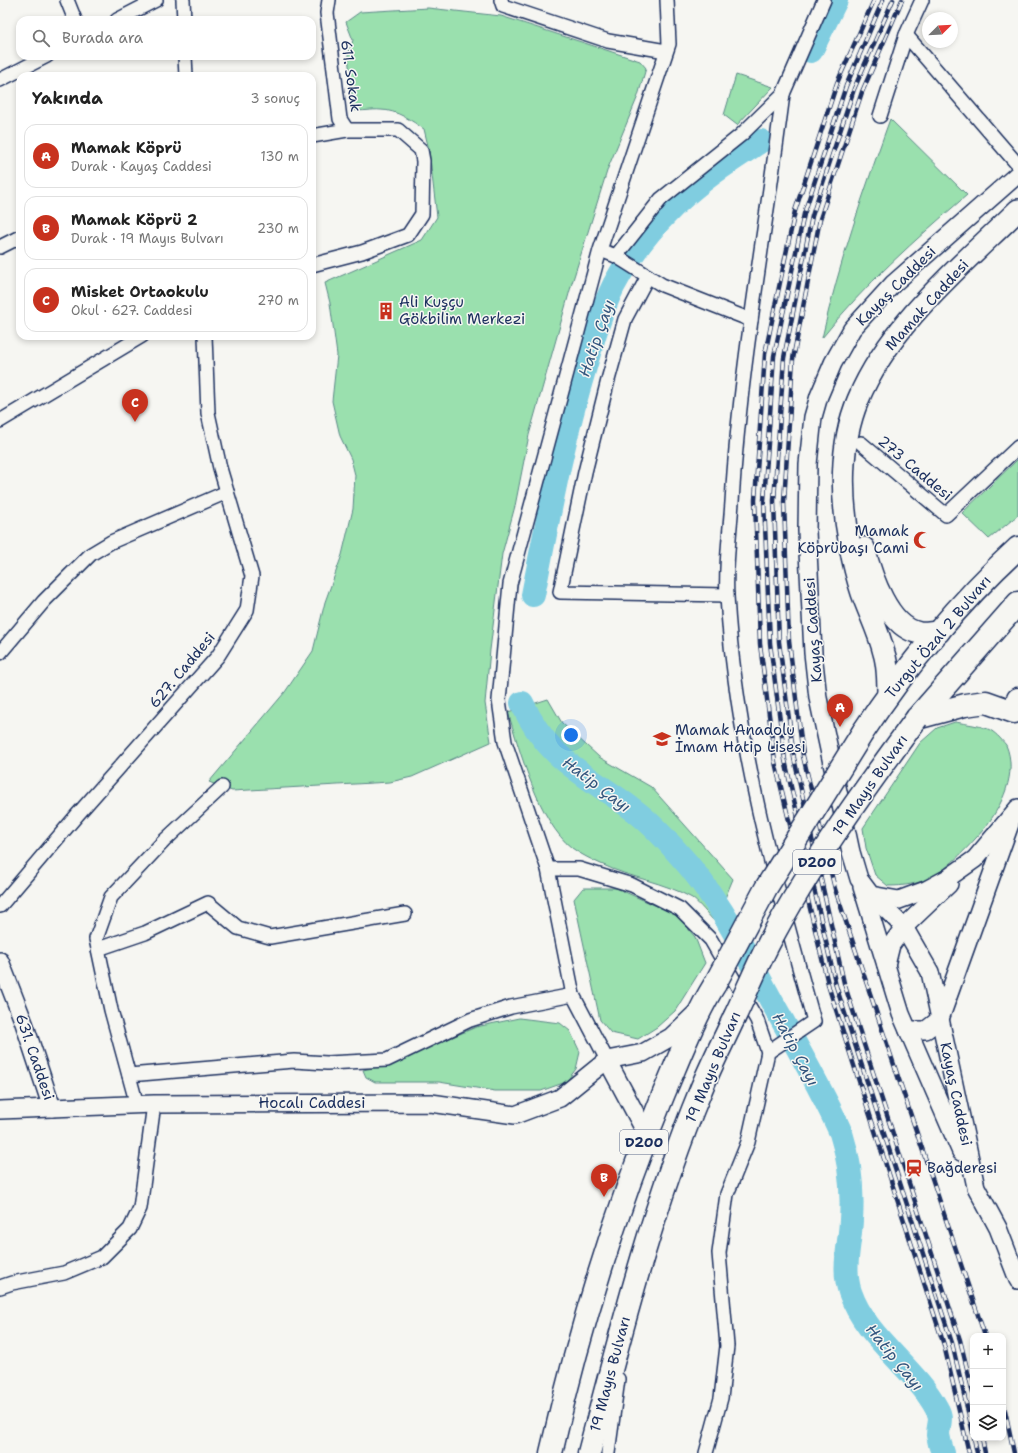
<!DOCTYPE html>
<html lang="tr">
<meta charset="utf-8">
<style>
:root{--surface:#fff;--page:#f6f6f6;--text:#222;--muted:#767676;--line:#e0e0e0;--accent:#c8321e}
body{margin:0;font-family:"Shantell Sans",sans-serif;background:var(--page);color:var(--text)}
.controls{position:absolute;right:12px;bottom:12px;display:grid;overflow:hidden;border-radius:8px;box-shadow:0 2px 6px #0003}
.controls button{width:36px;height:36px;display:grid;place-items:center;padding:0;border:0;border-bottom:1px solid var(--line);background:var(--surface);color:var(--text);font:20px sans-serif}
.compass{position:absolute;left:922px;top:12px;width:36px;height:36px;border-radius:50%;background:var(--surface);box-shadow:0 2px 6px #0003;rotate:66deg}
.you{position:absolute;left:571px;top:735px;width:14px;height:14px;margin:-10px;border:3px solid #fff;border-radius:50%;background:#1a73e8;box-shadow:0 0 0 6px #1a73e833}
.badge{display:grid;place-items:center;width:26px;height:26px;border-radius:50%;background:var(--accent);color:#fff;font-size:13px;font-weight:700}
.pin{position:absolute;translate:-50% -33px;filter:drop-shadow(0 1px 2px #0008)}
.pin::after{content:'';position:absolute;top:21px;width:14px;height:12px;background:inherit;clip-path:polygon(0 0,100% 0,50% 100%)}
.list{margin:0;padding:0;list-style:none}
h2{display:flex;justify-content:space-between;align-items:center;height:52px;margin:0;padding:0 16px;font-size:17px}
h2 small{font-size:13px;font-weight:400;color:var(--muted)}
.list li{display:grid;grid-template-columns:26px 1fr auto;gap:12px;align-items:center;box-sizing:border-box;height:64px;margin:0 8px 8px;padding:0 8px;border:1px solid var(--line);border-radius:12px}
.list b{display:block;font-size:15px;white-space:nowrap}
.list p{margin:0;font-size:13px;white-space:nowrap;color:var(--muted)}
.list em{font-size:13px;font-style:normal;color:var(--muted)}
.icon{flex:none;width:22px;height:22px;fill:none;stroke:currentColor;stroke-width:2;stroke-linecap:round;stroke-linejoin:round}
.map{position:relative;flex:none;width:1018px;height:1453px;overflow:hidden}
.search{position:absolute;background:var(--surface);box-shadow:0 2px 6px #0003;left:16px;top:16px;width:300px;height:44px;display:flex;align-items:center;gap:10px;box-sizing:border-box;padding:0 14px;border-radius:12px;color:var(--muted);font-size:15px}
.panel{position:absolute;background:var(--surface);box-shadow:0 2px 6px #0003;left:16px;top:72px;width:300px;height:268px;border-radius:12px}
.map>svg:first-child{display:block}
.green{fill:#9ae0ae;stroke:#5a8886}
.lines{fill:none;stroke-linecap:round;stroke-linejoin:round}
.river{stroke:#80cde0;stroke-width:24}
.minor-casing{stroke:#1b2f5e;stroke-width:16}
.tertiary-casing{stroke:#1b2f5e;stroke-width:20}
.primary-casing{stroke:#1b2f5e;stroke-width:24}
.trunk-casing{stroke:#1b2f5e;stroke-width:25}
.minor{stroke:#f6f6f2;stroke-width:13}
.tertiary{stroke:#f6f6f2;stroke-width:17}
.primary{stroke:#f6f6f2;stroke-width:21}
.trunk{stroke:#f6f6f2;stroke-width:22}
.rail-casing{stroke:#1b2f5e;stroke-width:4.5}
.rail{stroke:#f6f6f2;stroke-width:3;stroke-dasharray:9;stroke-linecap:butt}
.trunk-bridge-casing{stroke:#1b2f5e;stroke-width:25;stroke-linecap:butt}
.trunk-bridge{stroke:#f6f6f2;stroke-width:22}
.labels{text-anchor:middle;stroke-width:3;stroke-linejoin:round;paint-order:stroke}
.shield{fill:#f6f6f2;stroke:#5d6b8a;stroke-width:1}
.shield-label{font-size:14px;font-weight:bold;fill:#1b2f5e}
.street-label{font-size:15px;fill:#1b2f5e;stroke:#f6f6f2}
.poi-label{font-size:15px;fill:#1b2f5e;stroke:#f6f6f2;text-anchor:start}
.water-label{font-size:16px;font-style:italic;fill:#34567e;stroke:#f6f6f2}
</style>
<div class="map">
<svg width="1018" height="1453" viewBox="0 0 1018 1453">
<rect width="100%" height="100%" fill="#f6f6f2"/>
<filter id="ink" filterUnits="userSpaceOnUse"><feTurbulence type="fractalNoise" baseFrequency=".025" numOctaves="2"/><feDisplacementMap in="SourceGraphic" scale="8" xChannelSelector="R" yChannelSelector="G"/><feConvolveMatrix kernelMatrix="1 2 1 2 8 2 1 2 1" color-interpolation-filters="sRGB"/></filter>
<g filter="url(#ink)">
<g class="green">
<path d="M428,8L501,16L640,61L646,68L638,96L608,168L572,283L529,435L515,506L502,554L490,650L485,703L491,742L412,777L390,782L232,791L209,782L285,692L313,651L325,602L342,555L353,509L355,475L351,459L340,436L332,401L337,355L330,303L325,283L422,240L437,217L429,150L424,129C412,121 397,110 381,110C371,109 363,112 353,110L348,54L353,40L346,22L360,12Z"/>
<polygon points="736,75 773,87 737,125 724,115"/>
<path d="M890,119L967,195C915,240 864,285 822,338C839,263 864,191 890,119Z"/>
<polygon points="1018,459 1018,515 989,539 962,513"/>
<path d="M548,699L562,723L599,757L651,787L733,879L715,922C708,915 700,904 692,898C664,882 630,878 601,864C592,860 580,854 572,848C539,822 520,752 508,712Z"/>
<path d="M955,722C966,724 978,725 988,729C995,732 1001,739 1006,745C1018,773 1002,806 984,829C971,844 949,868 932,877C918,884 904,886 888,886L875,875L866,848L863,828L920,743L937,728Z"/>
<polygon points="583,888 616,888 677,915 695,937 705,963 675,1011 657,1027 638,1039 611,1033 600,1020 574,899"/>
<polygon points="519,1018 560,1023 570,1031 580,1052 576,1069 566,1082 541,1091 495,1091 439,1082 375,1082 366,1077 363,1070 387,1065 476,1027"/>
</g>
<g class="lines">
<g class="river">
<polyline points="811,51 836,0"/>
<path d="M533,595C548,519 562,442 585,367C593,339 601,311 614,285C628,259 647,233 668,212C695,183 729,162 761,141"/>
<path d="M522,703C547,759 584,773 631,808C648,820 663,836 677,852C718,896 743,949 772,1002C796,1045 821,1088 841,1133C850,1161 853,1190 851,1220C850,1245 842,1268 850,1292C866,1339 914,1366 937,1409C943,1419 938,1425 938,1435C939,1441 941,1448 943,1453"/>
</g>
<g class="minor-casing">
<g id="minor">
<polyline points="67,0 75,20"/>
<polyline points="183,0 184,20"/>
<polyline points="329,0 327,13 340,119 347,130"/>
<polyline points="501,0 503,6 608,41 666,51"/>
<polyline points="117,20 156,0"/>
<polyline points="906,35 1018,165"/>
<polyline points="185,56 186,76"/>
<polyline points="0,80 47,56"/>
<polyline points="880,116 906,35 922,0"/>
<polyline points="312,136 347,130 398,130 421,150 423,161 422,214 408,235 362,252 312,265"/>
<polyline points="0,247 20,237"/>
<polyline points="608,253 616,256 662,285 751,320"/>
<polyline points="616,256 661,199 741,135 783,94 824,0"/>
<polyline points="648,276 625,319 608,380 585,472 560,592 727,595"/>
<polyline points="0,421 142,336"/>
<polyline points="861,443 946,515 1018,447"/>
<polyline points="0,653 44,601 91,554 111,542 227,492"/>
<polyline points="548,869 579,869 632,885 680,909 711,940 757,1020 768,1052"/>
<polyline points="0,906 78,814 218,656 247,610 252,576 220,468 208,413 205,336"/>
<polyline points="98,949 145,933 208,903 238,928 270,937 405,914"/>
<polyline points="607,1060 573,995 548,869 505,742 499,700 510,584 600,250 669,44 667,0"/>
<polyline points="129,1075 294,1061 327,1063 387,1060 470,1020 511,1007 573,995"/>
<polyline points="137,1105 111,1010 96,939 111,897 164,841 222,787"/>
<polyline points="0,1287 12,1283 64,1273 102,1257 130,1229 140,1208 154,1104"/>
<polyline points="608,1453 618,1379"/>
<path d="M706,1453L721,1398L727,1346L719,1253L727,1194L748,1142L768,1052L814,1021C775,882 735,741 727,596C725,566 730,533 732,502C740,365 766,230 783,94"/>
</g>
</g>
<g class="tertiary-casing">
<g id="tertiary">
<polyline points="1018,174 893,284 852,329 833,363 819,396 813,417 808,464 807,531 813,653 818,698 851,852 859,879 871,895 899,900 926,890 948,878 975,859 1018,808"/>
<polyline points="862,887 901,1014 961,1152"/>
<polyline points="871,895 904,927 930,972 976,1187 998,1228 1018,1280"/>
<polyline points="0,961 24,1023 52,1108"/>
<polyline points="886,965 891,945 904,927 949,884"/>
<polyline points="908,1030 926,1030 940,1019 1010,824"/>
<polyline points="607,1060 647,1135"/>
<polyline points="0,1110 154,1104 431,1103 515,1115 560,1098 607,1060 643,1053 671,1037 696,1013"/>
</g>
</g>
<g class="primary-casing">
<g id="primary">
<path d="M864,548C871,575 888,628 920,633C925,634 933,632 939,632"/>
<path d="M888,695C888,680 888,666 884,653C879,632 869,613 862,593C857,578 853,562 850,546C841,500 839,445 858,400C889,325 961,266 1018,210"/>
</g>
</g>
<g class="trunk-casing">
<g id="trunk">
<polyline points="917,718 1018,603"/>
<polyline points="917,718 965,705 986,702 1014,712 1018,699"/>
<path d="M863,732C905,668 961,600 1018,548"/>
<path d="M551,1453C579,1331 616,1209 664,1093C680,1056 694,1018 715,984"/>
<path d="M589,1453C621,1332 652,1208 700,1092C710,1067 723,1042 734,1018"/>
</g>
</g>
<use href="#minor" class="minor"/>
<use href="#tertiary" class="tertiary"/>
<use href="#primary" class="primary"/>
<use href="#trunk" class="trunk"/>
<g class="rail-casing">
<g id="rail">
<polyline points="874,0 837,83 795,211 765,354 755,500 760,644 775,762 829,988 944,1345 969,1453"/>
<polyline points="883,0 846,86 804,214 774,356 764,501 770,643 785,760 836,986 952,1343 973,1433"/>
<polyline points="893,0 854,89 812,216 784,358 774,501 779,642 794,758 844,983 960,1340 973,1393"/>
<polyline points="902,0 862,92 820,219 793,359 784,502 789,641 803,756 835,889 985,1336"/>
<polyline points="1003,1401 1014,1453"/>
<polyline points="974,1438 977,1453"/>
<polyline points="982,1438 985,1453"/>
</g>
</g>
<use href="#rail" class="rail"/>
<g class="trunk-bridge-casing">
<g id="trunk-bridge">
<polyline points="715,984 766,888 863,732"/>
<path d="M734,1018C746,993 756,968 769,943C811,863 864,790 917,718"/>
</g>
</g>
<use href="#trunk-bridge" class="trunk-bridge"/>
</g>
</g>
<defs>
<g id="building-bare" transform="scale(1.38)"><path d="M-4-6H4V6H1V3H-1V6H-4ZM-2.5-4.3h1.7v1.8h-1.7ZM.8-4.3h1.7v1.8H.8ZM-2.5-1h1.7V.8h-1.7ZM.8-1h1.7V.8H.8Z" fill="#c8321e" stroke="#f6f6f2" stroke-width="2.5" paint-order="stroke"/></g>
<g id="mosque-bare" transform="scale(1.38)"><path d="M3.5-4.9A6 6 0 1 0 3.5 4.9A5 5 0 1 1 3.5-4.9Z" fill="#c8321e" stroke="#f6f6f2" stroke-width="2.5" paint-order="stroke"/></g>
<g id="school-bare" transform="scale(1.38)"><path d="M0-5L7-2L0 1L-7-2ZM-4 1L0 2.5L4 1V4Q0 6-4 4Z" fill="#c8321e" stroke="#f6f6f2" stroke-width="2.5" paint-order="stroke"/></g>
<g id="station-bare" transform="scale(1.38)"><path d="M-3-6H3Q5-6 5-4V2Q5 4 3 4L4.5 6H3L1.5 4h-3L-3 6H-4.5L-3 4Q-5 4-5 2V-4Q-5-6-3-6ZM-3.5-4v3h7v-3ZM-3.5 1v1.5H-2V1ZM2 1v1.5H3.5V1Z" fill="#c8321e" stroke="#f6f6f2" stroke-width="2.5" paint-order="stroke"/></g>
</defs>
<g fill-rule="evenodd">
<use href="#building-bare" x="386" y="311"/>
<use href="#mosque-bare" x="922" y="540"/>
<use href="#school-bare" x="662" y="739"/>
<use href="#station-bare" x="914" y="1168"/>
</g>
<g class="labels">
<g class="shield">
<rect x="793" y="850" width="48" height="24" rx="3"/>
<rect x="620" y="1130" width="48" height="24" rx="3"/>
</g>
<g class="shield-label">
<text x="817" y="867">D200</text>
<text x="644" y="1147">D200</text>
</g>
<g class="street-label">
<text transform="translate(351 76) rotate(82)" y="5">611. Sokak</text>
<text transform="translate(896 286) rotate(-45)" y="5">Kayaş Caddesi</text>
<text transform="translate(927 305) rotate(-48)" y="5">Mamak Caddesi</text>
<text transform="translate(915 468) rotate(40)" y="5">273 Caddesi</text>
<text transform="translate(813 630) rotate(-94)" y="5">Kayaş Caddesi</text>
<text transform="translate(938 637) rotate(-50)" y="5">Turgut Özal 2 Bulvarı</text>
<text transform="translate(182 670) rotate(-50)" y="5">627. Caddesi</text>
<text transform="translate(870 785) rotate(-55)" y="5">19 Mayıs Bulvarı</text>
<text transform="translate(35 1057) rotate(71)" y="5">631. Caddesi</text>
<text transform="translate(713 1067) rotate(-67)" y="5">19 Mayıs Bulvarı</text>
<text transform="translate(956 1094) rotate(78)" y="5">Kayaş Caddesi</text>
<text x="312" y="1108">Hocalı Caddesi</text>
<text transform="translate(610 1374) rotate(-75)" y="5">19 Mayıs Bulvarı</text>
</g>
<g class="poi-label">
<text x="399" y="307">Ali Kuşçu<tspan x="399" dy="17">Gökbilim Merkezi</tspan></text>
<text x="909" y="536" text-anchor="end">Mamak<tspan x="909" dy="17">Köprübaşı Cami</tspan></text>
<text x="675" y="735">Mamak Anadolu<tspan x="675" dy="17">İmam Hatip Lisesi</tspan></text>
<text x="927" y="1173">Bağderesi</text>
</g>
<g class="water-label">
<text transform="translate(596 338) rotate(-71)" y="6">Hatip Çayı</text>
<text transform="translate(597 784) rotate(37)" y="6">Hatip Çayı</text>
<text transform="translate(796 1049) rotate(62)" y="6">Hatip Çayı</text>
<text transform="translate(895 1357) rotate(51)" y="6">Hatip Çayı</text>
</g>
</g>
</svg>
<div class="controls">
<button>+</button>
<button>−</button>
<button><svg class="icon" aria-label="layers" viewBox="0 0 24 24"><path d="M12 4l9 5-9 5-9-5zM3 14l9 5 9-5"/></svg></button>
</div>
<svg class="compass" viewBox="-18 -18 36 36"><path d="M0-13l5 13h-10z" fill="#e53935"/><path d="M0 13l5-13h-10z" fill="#767676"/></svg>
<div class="you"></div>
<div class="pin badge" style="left:840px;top:727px">A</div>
<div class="pin badge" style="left:604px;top:1197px">B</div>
<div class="pin badge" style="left:135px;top:422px">C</div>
<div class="search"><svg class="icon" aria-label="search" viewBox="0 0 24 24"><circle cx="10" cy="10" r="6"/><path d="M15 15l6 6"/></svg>Burada ara</div>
<section class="panel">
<h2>Yakında<small>3 sonuç</small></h2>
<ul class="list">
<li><span class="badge">A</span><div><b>Mamak Köprü</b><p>Durak · Kayaş Caddesi</p></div><em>130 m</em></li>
<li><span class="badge">B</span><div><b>Mamak Köprü 2</b><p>Durak · 19 Mayıs Bulvarı</p></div><em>230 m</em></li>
<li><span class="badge">C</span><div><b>Misket Ortaokulu</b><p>Okul · 627. Caddesi</p></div><em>270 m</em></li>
</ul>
</section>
</div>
